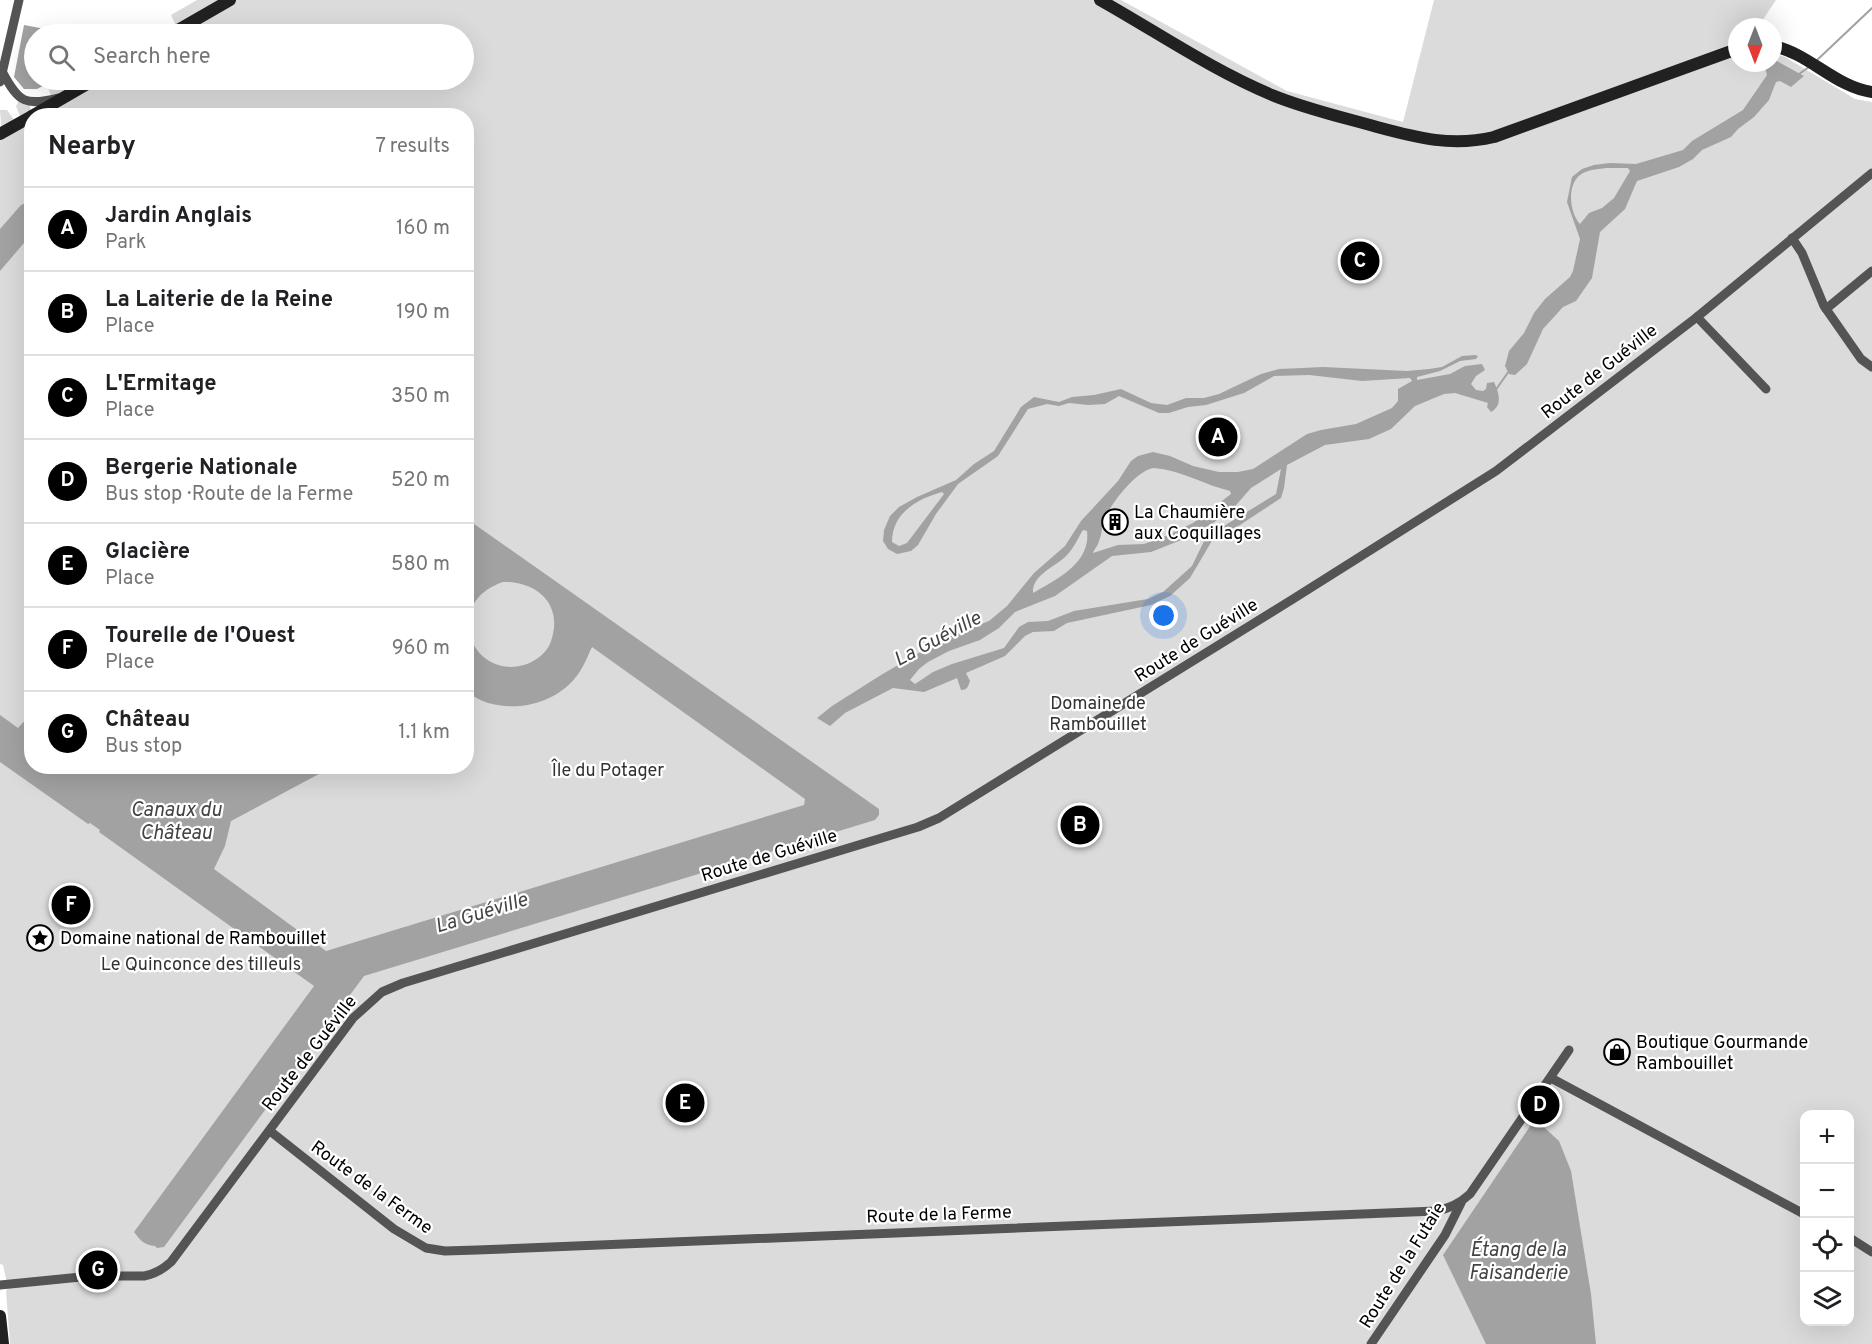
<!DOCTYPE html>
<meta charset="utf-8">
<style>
:root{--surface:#fff;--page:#f2f2f2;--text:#202124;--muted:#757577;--line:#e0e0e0;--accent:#000}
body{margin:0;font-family:Overpass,sans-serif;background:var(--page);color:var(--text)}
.controls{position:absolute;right:18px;bottom:18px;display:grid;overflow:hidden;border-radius:12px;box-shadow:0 6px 24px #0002}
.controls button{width:54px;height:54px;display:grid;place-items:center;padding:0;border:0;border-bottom:2px solid var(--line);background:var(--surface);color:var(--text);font:30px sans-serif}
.compass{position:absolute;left:1728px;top:18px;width:54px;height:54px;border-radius:50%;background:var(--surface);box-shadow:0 6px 24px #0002;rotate:180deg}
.you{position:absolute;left:1164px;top:616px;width:21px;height:21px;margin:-15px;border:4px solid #fff;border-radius:50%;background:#1a73e8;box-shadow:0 0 0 9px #1a73e833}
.badge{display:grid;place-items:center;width:39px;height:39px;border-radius:50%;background:var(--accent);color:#fff;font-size:20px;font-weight:700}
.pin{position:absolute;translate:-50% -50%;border:3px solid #fff;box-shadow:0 2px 6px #0006}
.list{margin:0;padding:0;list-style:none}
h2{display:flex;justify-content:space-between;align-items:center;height:78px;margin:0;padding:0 24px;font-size:26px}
h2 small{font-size:20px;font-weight:400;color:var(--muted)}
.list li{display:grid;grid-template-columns:39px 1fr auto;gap:18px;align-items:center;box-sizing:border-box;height:84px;padding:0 24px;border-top:2px solid var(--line)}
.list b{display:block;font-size:22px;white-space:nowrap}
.list p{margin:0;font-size:20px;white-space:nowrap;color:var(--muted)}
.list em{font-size:20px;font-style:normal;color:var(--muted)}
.icon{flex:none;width:33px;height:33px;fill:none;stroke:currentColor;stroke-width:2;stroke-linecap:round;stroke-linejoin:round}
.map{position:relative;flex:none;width:1872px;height:1344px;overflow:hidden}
.search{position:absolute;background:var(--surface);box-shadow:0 6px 24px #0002;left:24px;top:24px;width:450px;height:66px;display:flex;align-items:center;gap:15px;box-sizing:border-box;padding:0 21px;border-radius:33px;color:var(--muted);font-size:22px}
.panel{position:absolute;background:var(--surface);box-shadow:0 6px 24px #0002;left:24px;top:108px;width:450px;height:666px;border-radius:24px}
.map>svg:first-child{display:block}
.green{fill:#dbdbdb;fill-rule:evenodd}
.water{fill:#a2a2a2;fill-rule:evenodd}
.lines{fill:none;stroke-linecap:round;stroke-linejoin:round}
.stream{stroke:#a2a2a2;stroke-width:2}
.street{stroke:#545454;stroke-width:9}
.secondary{stroke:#212121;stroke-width:12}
.labels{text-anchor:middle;stroke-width:4.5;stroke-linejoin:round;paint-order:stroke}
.street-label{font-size:18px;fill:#000;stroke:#fff}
.poi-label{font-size:18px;fill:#000;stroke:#fff;text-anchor:start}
.park-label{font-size:18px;fill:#323232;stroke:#fff}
.water-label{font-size:20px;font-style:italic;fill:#434343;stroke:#fff}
</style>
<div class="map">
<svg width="1872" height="1344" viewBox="0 0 1872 1344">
<rect width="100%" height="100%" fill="#fff"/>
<path class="green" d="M197,0H1121L1287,91L1403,122L1434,0H1776L1758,27H1737V63H1773V53L1785,57L1855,99L1872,102V1344H10L6,1291L8,1288L3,1265L0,1264V140L2,136L0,110H7L15,121L20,116L16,106L19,100L29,103L32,115V766H466V116L35,115L54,104L47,85L57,80H464V34H176L179,33L171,15ZM1804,1114H1850V1322H1804Z"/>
<g class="water">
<polygon points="24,25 40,28 44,34 34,34 34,80 55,80 37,89 24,89 14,77"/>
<path d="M1773,59L1804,76L1791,87L1780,81L1776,82L1769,100L1754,117L1738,129L1731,137L1702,150L1693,159L1679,167L1637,181L1625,209L1600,232L1592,278L1576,301L1563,307L1543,329L1527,364L1515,375L1509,374L1505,366L1509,351L1524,333L1534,313L1545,299L1570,277L1573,271L1580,239L1567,202L1572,177L1582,169L1594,165L1610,163L1636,164L1683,150L1692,141L1743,110L1767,75L1764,64L1773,63ZM1607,168H1628L1630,171L1614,198L1602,208L1589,213L1580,224C1569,212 1566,182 1583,173C1591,169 1599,169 1607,168Z"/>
<polygon points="28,202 31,205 31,248 24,243 0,271 0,229 21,205"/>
<path d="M1475,355L1478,356L1476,359L1460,361L1440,371L1417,377V380L1450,374L1465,366L1482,364L1485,370L1476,376L1471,384L1476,390L1483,391L1486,389L1487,383L1494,382C1499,393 1503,405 1491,412L1487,407L1488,403L1455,393L1444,394L1415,406L1391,429L1369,439L1325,445L1287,465L1284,488L1281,498L1240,525L1213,539L1190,578L1170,596L1151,605L1067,623L1054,631L1033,632L1025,636L1005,656L966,673L970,681C968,687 967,690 961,690L957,678L924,692L893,688L845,713L830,726L817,718L832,706L881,675L941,640L989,621L1007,606L1034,573L1065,546L1081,521L1118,481L1131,461L1138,456L1153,452L1170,456L1193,466L1219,472H1238L1253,469L1307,434L1321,430L1356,424L1392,408L1398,401V389L1412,381L1410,378L1362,381L1309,375L1274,376L1244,393L1206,405L1188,407L1169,413H1159L1119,396L1105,404L1088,405L1069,403L1059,406L1047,404L1028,409L998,456L958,484L936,514L918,545L911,551L897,554L888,549L883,541L884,530L890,516L899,507L917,497L956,480L974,464L994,451L1021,407L1034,397L1059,402L1072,397L1094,395L1121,389L1151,403L1167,405L1186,398H1204L1219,394L1261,374L1279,369L1323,367L1407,371L1429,369L1442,367L1462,356ZM1154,468C1180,470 1205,485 1230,491L1231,494L1193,523L1166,536L1144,544L1118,545L1093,553C1094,549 1098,546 1099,541C1102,534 1102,525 1105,518C1112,502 1137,470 1154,468ZM1281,469L1276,494L1206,537L1192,566L1163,592L1148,599L1074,611L1048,621L1028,622L1019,627L1004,648L952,664L933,672L915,684L910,680L919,669L928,662L949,651L980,640L999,628L1015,612L1055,596L1112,556L1151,552L1194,535L1230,512L1251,488ZM942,492L944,494L907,543L899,546L892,542C892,513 917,499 942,492ZM1083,530L1087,531C1091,564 1055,580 1033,593C1032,574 1056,567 1067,555C1074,548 1078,538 1083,530Z"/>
<path d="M467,519L879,809V815L875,820L364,976L164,1247L157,1248L155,1246C144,1245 140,1240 134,1232L314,986L99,832L100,830L90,823L88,824L0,762V715L18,728L31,714L32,766L332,767L231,821L225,846L214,869L326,951L804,805L805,799L592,647C589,653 586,661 582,668C564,700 523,713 488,703C481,701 474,696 467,693ZM503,582C530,581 557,597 554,628C553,634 552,640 549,646C544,655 534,662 524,665C470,680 442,602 503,582Z"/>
<polygon points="1535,1119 1559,1141 1571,1171 1591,1294 1596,1344 1486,1344 1443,1255"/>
</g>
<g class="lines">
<g class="stream">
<polyline points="1815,62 1872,8"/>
<polyline points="1799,74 1809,67"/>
<polyline points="1495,391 1509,371"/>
</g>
<g class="street">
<path d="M3,73C19,103 26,106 58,98"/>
<polyline points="0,82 19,0"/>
<polyline points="1792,238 1802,253 1824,306 1861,359 1872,367"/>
<polyline points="1826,309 1872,271"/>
<polyline points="1697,317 1766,389"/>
<polyline points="1551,1078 1804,1214"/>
<path d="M270,1131L394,1229L426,1248L445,1251L477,1250L1436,1211C1450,1208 1459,1204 1470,1194L1569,1050"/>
<polyline points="1850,1238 1872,1252"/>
<path d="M0,1285L91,1276H144C155,1274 162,1270 171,1262L353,1018L382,992L403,983L918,827L939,818L1293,599L1496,471L1697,317L1872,173"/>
<polyline points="1371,1344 1445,1235 1461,1203"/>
</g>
<g class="secondary">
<path d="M1100,0C1157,32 1212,70 1272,95C1306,109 1342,117 1377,127C1418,138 1452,147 1494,137L1737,49"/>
<polyline points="171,34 230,0"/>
<path d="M1773,46C1809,53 1835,87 1872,92"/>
<polyline points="32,116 94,80"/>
<polyline points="0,134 32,116"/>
<polyline points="0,1316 3,1344"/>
</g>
</g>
<defs>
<g id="building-ring" transform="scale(1.35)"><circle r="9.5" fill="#fff" stroke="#000" stroke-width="1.5"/><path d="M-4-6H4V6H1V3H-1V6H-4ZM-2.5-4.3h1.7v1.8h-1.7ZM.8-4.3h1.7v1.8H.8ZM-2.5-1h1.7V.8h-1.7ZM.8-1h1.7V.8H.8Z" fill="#000"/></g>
<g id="sight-ring" transform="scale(1.35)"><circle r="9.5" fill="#fff" stroke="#000" stroke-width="1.5"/><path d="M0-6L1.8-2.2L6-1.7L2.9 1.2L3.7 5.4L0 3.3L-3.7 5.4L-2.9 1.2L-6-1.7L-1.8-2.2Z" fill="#000"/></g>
<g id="shop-ring" transform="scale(1.35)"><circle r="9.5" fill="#fff" stroke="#000" stroke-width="1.5"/><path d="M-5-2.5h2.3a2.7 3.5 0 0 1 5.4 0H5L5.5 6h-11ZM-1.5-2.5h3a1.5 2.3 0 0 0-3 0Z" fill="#000"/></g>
</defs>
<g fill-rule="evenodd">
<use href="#building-ring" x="1115" y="522"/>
<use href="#sight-ring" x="40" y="938"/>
<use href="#shop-ring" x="1617" y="1052"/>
</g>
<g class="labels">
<g class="street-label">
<text transform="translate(1599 371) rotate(-38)" y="6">Route de Guéville</text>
<text transform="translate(1196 640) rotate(-32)" y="6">Route de Guéville</text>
<text transform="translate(769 855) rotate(-17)" y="6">Route de Guéville</text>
<text transform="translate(309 1053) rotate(-52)" y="6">Route de Guéville</text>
<text transform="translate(372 1187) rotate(36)" y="6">Route de la Ferme</text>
<text transform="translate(939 1214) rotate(-2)" y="6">Route de la Ferme</text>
<text transform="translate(1402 1265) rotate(-58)" y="6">Route de la Futaie</text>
</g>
<g class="poi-label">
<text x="1134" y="518">La Chaumière<tspan x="1134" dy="21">aux Coquillages</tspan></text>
<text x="60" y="944">Domaine national de Rambouillet</text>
<text x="1636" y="1048">Boutique Gourmande<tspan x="1636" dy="21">Rambouillet</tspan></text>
</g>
<g class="park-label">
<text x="1098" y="709">Domaine de<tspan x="1098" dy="21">Rambouillet</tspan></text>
<text x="608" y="776">Île du Potager</text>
<text x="201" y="970">Le Quinconce des tilleuls</text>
</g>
<g class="water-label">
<text transform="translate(937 638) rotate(-28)" y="7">La Guéville</text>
<text x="176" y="816">Canaux du<tspan x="176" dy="23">Château</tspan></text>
<text transform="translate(481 912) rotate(-17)" y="7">La Guéville</text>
<text x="1518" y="1256">Étang de la<tspan x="1518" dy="23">Faisanderie</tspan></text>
</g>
</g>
</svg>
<div class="controls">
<button>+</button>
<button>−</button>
<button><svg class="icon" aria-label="locate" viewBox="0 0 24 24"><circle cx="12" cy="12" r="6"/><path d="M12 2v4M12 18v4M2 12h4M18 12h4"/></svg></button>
<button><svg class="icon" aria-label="layers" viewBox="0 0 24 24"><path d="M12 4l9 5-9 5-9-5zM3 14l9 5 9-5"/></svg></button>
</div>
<svg class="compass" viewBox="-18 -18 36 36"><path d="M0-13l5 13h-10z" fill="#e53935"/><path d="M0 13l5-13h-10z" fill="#757577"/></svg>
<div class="you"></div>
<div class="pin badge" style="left:1218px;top:437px">A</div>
<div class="pin badge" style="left:1080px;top:825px">B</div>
<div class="pin badge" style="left:1360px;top:261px">C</div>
<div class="pin badge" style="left:1540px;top:1105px">D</div>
<div class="pin badge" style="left:685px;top:1103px">E</div>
<div class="pin badge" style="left:71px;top:905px">F</div>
<div class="pin badge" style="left:98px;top:1270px">G</div>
<div class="search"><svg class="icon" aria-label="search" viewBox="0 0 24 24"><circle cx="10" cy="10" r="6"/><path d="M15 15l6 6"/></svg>Search here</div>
<section class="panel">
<h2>Nearby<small>7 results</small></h2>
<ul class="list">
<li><span class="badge">A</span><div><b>Jardin Anglais</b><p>Park</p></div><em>160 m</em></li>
<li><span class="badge">B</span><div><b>La Laiterie de la Reine</b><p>Place</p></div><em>190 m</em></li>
<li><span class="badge">C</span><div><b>L'Ermitage</b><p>Place</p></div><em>350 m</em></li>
<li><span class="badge">D</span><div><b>Bergerie Nationale</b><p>Bus stop · Route de la Ferme</p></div><em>520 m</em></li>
<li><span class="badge">E</span><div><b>Glacière</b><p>Place</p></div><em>580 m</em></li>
<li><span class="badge">F</span><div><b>Tourelle de l'Ouest</b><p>Place</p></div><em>960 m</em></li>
<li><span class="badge">G</span><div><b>Château</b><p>Bus stop</p></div><em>1.1 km</em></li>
</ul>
</section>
</div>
